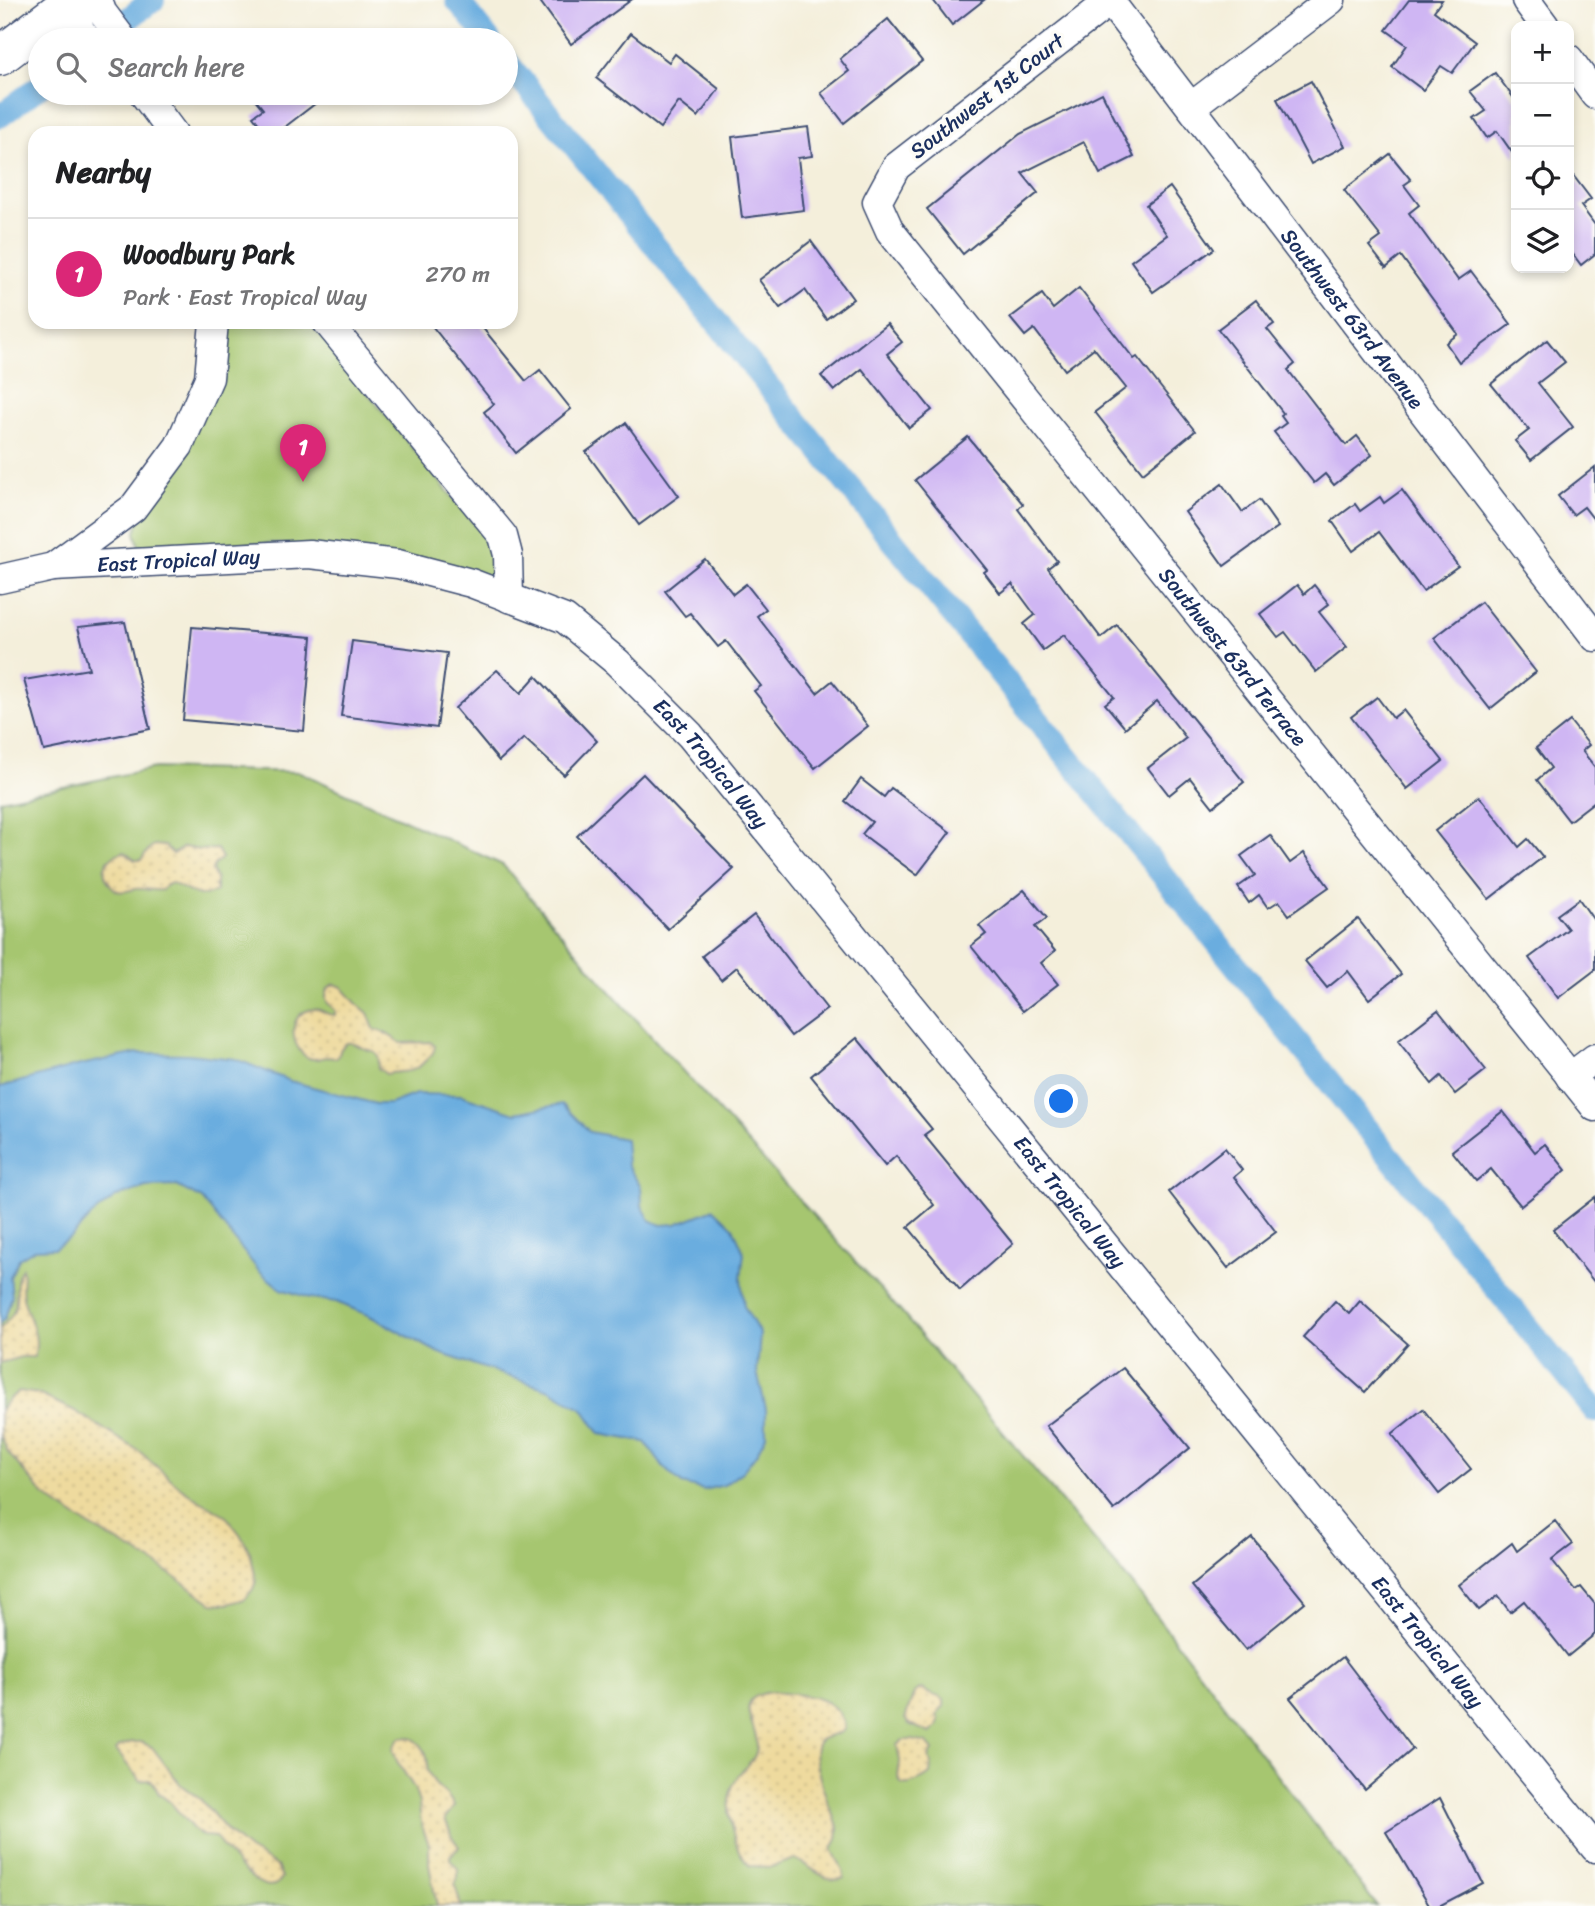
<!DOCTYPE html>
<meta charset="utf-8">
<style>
:root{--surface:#fff;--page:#f2f2f2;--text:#202124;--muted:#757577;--line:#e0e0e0;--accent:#db2777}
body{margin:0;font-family:Sriracha,sans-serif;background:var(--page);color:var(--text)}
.controls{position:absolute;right:21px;top:21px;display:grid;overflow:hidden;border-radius:14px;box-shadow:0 4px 10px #0003}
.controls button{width:63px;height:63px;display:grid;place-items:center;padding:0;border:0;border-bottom:2px solid var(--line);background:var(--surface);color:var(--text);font:35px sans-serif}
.you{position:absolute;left:1062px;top:1102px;width:24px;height:24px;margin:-18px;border:5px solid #fff;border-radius:50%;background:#1a73e8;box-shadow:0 0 0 10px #1a73e833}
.badge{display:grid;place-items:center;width:46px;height:46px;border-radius:50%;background:var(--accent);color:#fff;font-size:23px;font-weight:700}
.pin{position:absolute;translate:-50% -58px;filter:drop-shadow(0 2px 4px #0008)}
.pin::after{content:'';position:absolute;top:37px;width:24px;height:21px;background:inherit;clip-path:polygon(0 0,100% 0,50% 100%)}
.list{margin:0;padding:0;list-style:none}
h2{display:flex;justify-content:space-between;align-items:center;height:91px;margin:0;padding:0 28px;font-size:30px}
h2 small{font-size:23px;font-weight:400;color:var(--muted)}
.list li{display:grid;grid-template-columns:46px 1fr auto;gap:21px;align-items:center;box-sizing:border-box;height:112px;padding:0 28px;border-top:2px solid var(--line)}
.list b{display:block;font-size:26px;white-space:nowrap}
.list p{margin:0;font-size:23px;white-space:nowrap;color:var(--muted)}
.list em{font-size:23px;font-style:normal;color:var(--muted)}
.icon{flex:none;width:38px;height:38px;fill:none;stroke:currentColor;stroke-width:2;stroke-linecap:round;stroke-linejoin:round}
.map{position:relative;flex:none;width:1595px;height:1906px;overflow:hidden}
.search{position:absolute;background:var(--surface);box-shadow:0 4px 10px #0003;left:28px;top:28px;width:490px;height:77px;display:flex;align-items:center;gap:18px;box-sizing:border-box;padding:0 24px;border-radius:38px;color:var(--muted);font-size:26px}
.panel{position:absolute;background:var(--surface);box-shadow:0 4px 10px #0003;left:28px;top:126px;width:490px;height:203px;border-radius:21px}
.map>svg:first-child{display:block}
.green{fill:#a6c66f;stroke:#607a66;stroke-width:2}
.sand{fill:url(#sand-dots);stroke:#84847e;stroke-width:2}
.water{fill:#6baddf;stroke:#436e9e;stroke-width:2}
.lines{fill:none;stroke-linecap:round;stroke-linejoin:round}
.canal{stroke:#6baddf;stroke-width:24}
.building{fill:#cfb6f3}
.street-casing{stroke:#3c4c71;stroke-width:31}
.primary-casing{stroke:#3c4c71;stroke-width:41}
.street{stroke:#fff;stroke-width:28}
.primary{stroke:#fff;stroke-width:38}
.labels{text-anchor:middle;stroke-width:7;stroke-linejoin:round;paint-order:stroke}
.street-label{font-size:21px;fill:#1b2f5e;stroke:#fdfcf7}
</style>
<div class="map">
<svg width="1595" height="1906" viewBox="0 0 1595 1906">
<defs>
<pattern id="sand-dots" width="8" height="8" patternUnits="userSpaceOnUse" patternTransform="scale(1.75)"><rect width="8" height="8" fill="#eeda9e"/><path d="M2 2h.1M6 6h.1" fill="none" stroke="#ccbb8a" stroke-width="1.8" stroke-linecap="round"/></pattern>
</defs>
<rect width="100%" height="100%" fill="#fdfcf7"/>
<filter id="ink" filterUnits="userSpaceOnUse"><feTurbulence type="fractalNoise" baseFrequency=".0143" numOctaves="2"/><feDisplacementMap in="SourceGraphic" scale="14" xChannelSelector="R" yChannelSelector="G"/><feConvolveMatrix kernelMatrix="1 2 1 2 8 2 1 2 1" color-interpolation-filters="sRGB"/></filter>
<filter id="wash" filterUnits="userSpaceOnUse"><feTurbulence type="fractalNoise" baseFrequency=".00686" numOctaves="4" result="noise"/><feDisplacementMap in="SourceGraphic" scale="28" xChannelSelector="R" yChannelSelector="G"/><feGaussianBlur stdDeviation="1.57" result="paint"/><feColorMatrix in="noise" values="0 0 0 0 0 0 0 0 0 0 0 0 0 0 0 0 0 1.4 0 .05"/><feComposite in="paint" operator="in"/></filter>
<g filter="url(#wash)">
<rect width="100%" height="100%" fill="#f4efdb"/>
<g class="green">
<polygon points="230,322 310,322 485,537 496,557 498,581 274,543 154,547 139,546 135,533 140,517 219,381"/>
<polygon points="155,768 300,772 503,865 603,983 901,1312 1134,1587 1377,1906 0,1906 0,800"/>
</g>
<g class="sand">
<path d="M154,845L165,846L173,854L184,847L200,850L217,849L222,858L214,865L212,871L216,879V891C200,901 187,890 172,883L166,885L162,890C153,891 143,888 135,889C130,890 123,893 118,891C115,890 112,887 110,884C98,870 107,855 124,852L135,860H141L150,848Z"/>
<path d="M335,984L342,987L356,1003L368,1013L374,1029L387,1034L401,1043L430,1042L435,1046C434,1054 431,1055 425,1061C413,1075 403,1070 386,1074L378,1068C379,1066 379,1058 378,1056C376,1051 373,1051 368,1050C351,1043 345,1035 337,1058C333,1058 329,1057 326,1057C319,1058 316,1061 309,1058C292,1051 285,1017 309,1010C323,1006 324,1016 335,1015V1010C326,1003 323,998 329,987Z"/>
<path d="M22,1268C24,1277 21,1287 23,1297C28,1319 41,1334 34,1357H21L0,1363V1329C6,1323 12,1317 14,1310C19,1296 13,1281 22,1268Z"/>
<polygon points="19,1391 38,1394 73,1410 139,1451 180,1487 200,1501 225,1515 240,1534 250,1552 254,1570 256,1581 253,1589 245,1599 228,1604 212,1603 158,1565 83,1522 45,1496 8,1453 0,1434 0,1410 8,1400"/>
<path d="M920,1689C926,1689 925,1692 930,1694C935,1697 939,1695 944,1700V1706L937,1715L939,1721L937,1727L930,1733L909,1724L905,1719L914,1693Z"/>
<path d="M772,1692C792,1695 823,1693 837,1711C859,1739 828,1732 819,1741C815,1746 815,1755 816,1761C818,1775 824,1790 828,1803C831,1811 837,1819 838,1828C838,1836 837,1841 832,1848C835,1858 845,1868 844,1878C828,1886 810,1865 795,1859L771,1867L750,1866C739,1855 737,1847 733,1833C728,1812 725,1796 738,1776C742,1769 751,1764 755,1755C766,1730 724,1698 772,1692Z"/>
<path d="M409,1737C423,1742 430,1756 427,1770L436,1785L447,1795L454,1805C453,1811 447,1813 445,1819L453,1838L459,1847L450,1856V1859L458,1869V1877L455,1885L461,1906H437L429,1865V1845L421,1823L419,1803L414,1788L397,1761L393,1751L394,1746L400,1738Z"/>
<path d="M903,1740H913L927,1743L933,1750L929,1757L931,1764L930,1774C924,1779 910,1786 902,1784L898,1777L900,1761L897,1745Z"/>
<path d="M132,1742H141L152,1747L181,1785L201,1800L229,1833L249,1850L277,1866L282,1878C265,1906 225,1850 215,1837L203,1836L193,1829L170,1802L159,1794L153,1782L149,1780L140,1781L116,1750L120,1746Z"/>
</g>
<polygon class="water" points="138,1053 188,1054 236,1059 290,1081 376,1104 390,1104 416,1094 461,1095 515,1113 562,1104 590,1132 625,1139 627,1165 641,1187 642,1206 650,1220 661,1225 676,1224 714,1209 733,1227 744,1253 741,1278 744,1306 760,1334 757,1372 766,1409 766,1436 757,1453 743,1471 724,1485 704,1490 682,1484 664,1468 645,1442 600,1434 583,1409 550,1390 439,1353 368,1315 336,1302 310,1298 281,1289 259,1271 202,1199 177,1186 146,1187 116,1197 92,1215 71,1237 55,1248 35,1249 19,1259 10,1277 12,1296 5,1318 0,1323 0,1087 80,1065"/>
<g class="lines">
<g class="canal">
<polyline points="457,0 489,40"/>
<polyline points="100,40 153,0"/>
<polyline points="506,61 1595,1411"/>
<polyline points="0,116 40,86"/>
</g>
</g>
<g id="blocks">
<g class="building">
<polygon points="539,0 631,0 571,44"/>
<polygon points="933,0 984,0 952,25"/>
<polygon points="1409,0 1442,0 1434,11 1475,42 1452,73 1441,66 1423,90 1392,67 1407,45 1386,30"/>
<polygon points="888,19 922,61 844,123 821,93 849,71 840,59"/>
<polygon points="631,33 669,62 675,54 719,89 698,117 679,102 660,128 596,78"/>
<polygon points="1495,73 1516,101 1516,158 1497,131 1487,138 1474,119 1486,111 1470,91"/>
<polygon points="1311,81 1345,146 1311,164 1277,99"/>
<polygon points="250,93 329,93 277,133 266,133 253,116 263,109"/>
<polygon points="1102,93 1134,157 1100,174 1084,142 1022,173 1038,193 963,254 927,209 1020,134"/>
<polygon points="808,127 812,156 798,158 804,210 742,218 732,137"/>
<polygon points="1390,154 1411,180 1404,185 1419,205 1409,213 1458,280 1471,271 1511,324 1459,362 1446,343 1458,334 1401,256 1386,268 1369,246 1381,237 1344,190"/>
<polygon points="1569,170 1591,199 1581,206 1595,225 1595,254 1581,265 1569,249"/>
<polygon points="1170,187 1214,249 1153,292 1131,261 1167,235 1146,205"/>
<polygon points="811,241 853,299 826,319 805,290 780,308 759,280"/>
<polygon points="1079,288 1134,359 1137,357 1195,431 1143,473 1095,412 1126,388 1094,348 1065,370 1034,329 1025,336 1010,318 1042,294 1053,309"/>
<polygon points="1256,300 1274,324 1267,329 1295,364 1288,370 1346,445 1357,436 1372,455 1334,485 1325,474 1314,483 1274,432 1286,423 1281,416 1283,413 1218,329"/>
<polygon points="429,322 478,322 526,381 540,370 571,409 516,453 484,412 494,404"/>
<polygon points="887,324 902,342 887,354 932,410 909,428 862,369 834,391 821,376"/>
<polygon points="1547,340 1565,362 1538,383 1573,427 1531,460 1515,441 1529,430 1491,384"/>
<polygon points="626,423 679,496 639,525 586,452"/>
<polygon points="968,437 1023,504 1018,509 1057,561 1048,568 1101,638 1117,625 1244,782 1213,807 1190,778 1169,795 1148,768 1186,738 1157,701 1125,728 1105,704 1114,697 1064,635 1043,650 1024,624 1035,615 1012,584 1000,593 984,572 987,570 915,480"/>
<polygon points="1595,467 1595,521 1584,507 1573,515 1558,496"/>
<polygon points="1222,484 1242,512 1259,500 1278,527 1224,566 1185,512"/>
<polygon points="1402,490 1458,566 1423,591 1379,532 1353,551 1332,521 1355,504 1360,511 1380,497 1384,503"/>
<polygon points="705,559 733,594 746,584 766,609 757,616 817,693 832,681 868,726 815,768 754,691 761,686 726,641 718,647 690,613 685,616 665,591"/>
<polygon points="1297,585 1304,594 1314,585 1329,604 1319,612 1347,647 1316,672 1285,632 1278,637 1260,614"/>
<polygon points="1481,602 1536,672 1490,709 1434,638"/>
<polygon points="125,622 150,729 44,751 24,680 89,669 78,627"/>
<polygon points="192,627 312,637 304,731 183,720"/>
<polygon points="352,641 447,653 437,728 341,716"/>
<polygon points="497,670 521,693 536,676 597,741 564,775 524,738 499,761 455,708"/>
<polygon points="1377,697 1393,718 1403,710 1443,761 1407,789 1351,717"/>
<polygon points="1570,721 1589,745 1582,751 1595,767 1595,801 1569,821 1537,780 1551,768 1536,748"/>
<polygon points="643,774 734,869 668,929 577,836"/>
<polygon points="861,779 884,797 891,788 950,832 917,875 862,834 872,822 845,801"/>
<polygon points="1479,796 1519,847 1528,839 1543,857 1489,899 1435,831"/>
<polygon points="1270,835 1290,863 1304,853 1329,887 1289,915 1279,901 1268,908 1259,895 1249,903 1238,887 1255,875 1241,856"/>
<polygon points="1024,890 1047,918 1035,927 1055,951 1041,963 1058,984 1023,1011 971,946 986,934 979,926"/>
<polygon points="1579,899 1595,922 1595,970 1558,998 1529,958 1568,929 1557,915"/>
<polygon points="754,915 827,1009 791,1036 737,967 721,980 702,956"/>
<polygon points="1358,919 1401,974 1369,999 1348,971 1327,988 1305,961"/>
<polygon points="1438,1010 1486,1070 1455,1094 1441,1076 1432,1084 1398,1041"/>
<polygon points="857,1038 932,1129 924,1135 1013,1244 960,1290 908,1227 934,1205 896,1156 885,1166 811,1076"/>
<polygon points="1503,1111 1535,1152 1545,1144 1566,1170 1521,1206 1491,1169 1476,1181 1452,1151"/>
<polygon points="1225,1148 1242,1170 1234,1177 1276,1232 1228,1268 1169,1192"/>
<polygon points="1595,1197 1595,1283 1553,1230"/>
<polygon points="1335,1301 1349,1314 1360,1301 1408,1344 1365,1392 1303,1337"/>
<polygon points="1123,1368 1190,1448 1114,1510 1046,1426"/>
<polygon points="1423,1409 1471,1469 1439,1494 1392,1434"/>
<polygon points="1555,1521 1573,1544 1552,1560 1576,1590 1581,1587 1595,1604 1595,1634 1568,1656 1524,1601 1510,1612 1498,1596 1479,1610 1459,1585 1512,1543 1517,1551"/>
<polygon points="1252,1537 1305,1602 1246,1650 1192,1586"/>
<polygon points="1343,1657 1413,1749 1365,1790 1290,1698"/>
<polygon points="1440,1798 1483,1883 1439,1906 1430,1906 1386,1832"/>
</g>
</g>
</g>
<g filter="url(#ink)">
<use href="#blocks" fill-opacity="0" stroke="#3c4c71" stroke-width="2"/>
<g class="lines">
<g class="street-casing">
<g id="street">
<polyline points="98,0 102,12 123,40"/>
<path id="s1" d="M1109,0L1595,637"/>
<polyline points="1526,0 1545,26"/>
<polyline points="72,1 80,30 88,40"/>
<path id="s2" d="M1110,1L896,167L877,202L890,231L1595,1107"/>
<polyline points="1569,59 1595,95"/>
<polyline points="143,93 173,133"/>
<polyline points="1192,106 1331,0"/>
<polyline points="327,322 503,536 508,555 509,598"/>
<polyline points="53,567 133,508 179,446 209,378 214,322"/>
<path id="s3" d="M0,579L53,567L309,554L398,564L471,583L565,619L617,662L690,735L1595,1848"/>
<polyline points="1570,1077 1595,1058"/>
</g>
</g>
<g class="primary-casing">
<polyline id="primary" points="0,56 74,0"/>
</g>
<use href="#street" class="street"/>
<use href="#primary" class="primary"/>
</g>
</g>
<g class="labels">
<g class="street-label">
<text transform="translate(987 96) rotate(-38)" y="7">Southwest 1st Court</text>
<text dy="7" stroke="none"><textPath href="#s1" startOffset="401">Southwest 63rd Avenue</textPath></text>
<text dy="7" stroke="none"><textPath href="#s3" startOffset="180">East Tropical Way</textPath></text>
<text dy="7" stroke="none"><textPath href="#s2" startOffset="889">Southwest 63rd Terrace</textPath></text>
<text dy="7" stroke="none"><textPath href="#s3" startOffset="782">East Tropical Way</textPath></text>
<text dy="7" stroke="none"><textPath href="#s3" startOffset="1349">East Tropical Way</textPath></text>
<text dy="7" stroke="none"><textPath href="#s3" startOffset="1916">East Tropical Way</textPath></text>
</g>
</g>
</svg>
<div class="controls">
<button>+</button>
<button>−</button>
<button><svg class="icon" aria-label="locate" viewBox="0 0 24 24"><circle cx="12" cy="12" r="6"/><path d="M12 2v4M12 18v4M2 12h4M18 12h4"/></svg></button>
<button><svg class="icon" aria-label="layers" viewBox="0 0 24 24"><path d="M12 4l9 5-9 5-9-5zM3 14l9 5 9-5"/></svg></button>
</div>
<div class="you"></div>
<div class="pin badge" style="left:303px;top:482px">1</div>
<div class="search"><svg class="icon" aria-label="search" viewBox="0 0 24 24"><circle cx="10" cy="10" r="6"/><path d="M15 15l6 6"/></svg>Search here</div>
<section class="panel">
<h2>Nearby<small></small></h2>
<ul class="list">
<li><span class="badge">1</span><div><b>Woodbury Park</b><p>Park · East Tropical Way</p></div><em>270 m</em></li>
</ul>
</section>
</div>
